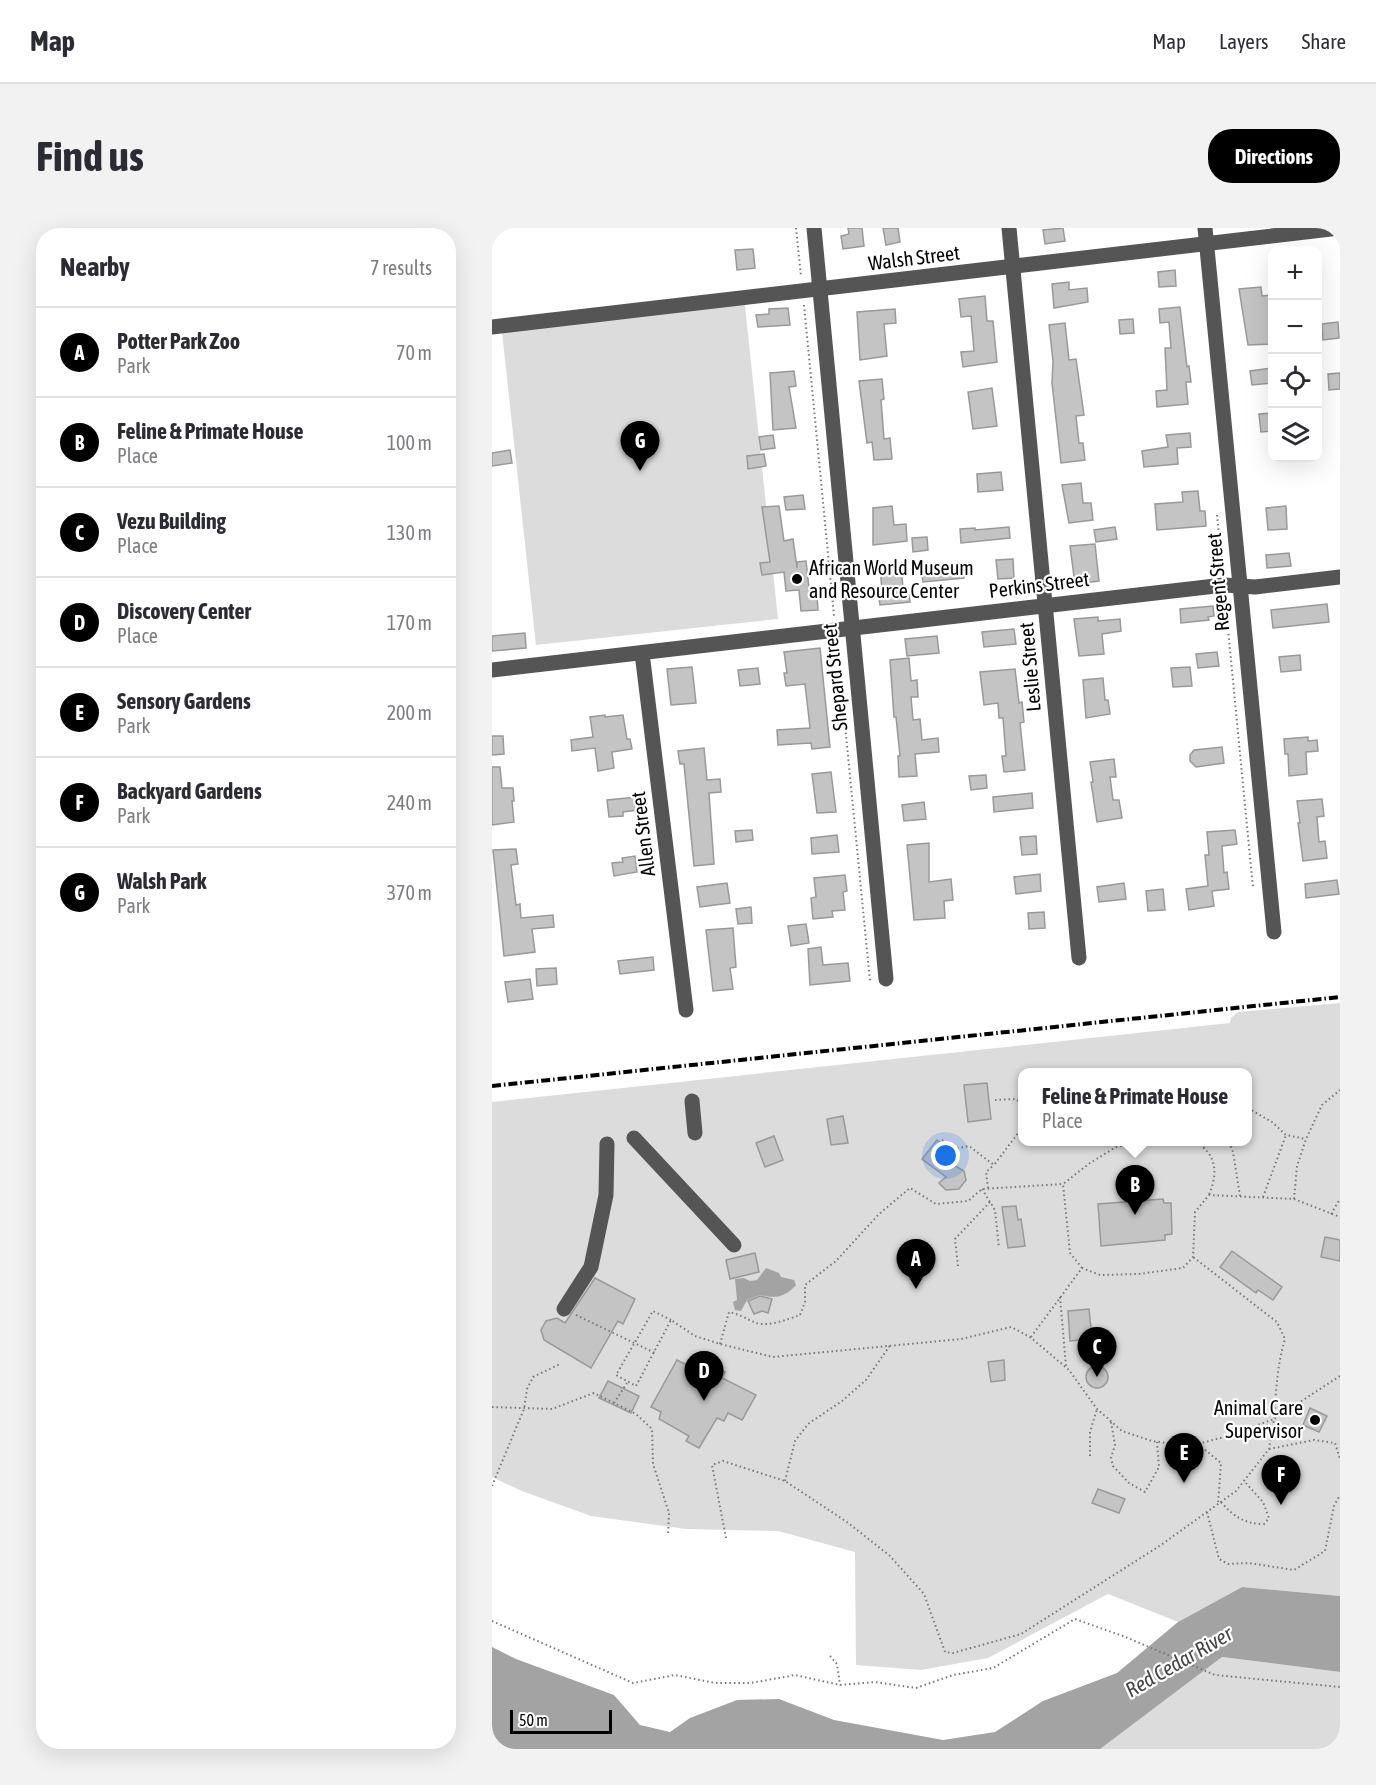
<!DOCTYPE html>
<meta charset="utf-8">
<style>
:root{--surface:#fff;--page:#f2f2f3;--text:#2b2b33;--muted:#7c7c81;--line:#e1e1e2;--accent:#000}
body{margin:0;font-family:"Asap Condensed",sans-serif;background:var(--page);color:var(--text)}
.controls{position:absolute;right:18px;top:18px;display:grid;overflow:hidden;border-radius:12px;box-shadow:0 6px 24px #0002}
.controls button{width:54px;height:54px;display:grid;place-items:center;padding:0;border:0;border-bottom:2px solid var(--line);background:var(--surface);color:var(--text);font:30px sans-serif}
.scale{position:absolute;left:18px;bottom:15px;width:102px;box-sizing:border-box;padding-left:6px;border:3px solid #000;border-top:0;font-size:16px;line-height:21px;white-space:nowrap;color:#000;-webkit-text-stroke:4px #fff;paint-order:stroke}
.you{position:absolute;left:454px;top:928px;width:21px;height:21px;margin:-15px;border:4px solid #fff;border-radius:50%;background:#1a73e8;box-shadow:0 0 0 9px #1a73e833}
.badge{display:grid;place-items:center;width:39px;height:39px;border-radius:50%;background:var(--accent);color:#fff;font-size:20px;font-weight:700}
.pin{position:absolute;translate:-50% -50px;filter:drop-shadow(0 2px 3px #0008)}
.pin::after{content:'';position:absolute;top:32px;width:21px;height:18px;background:inherit;clip-path:polygon(0 0,100% 0,50% 100%)}
.popup{position:absolute;left:526px;top:840px;width:234px;height:78px;box-sizing:border-box;display:grid;place-content:center;border-radius:12px;background:var(--surface);filter:drop-shadow(0 2px 4px #0005);font-size:20px;white-space:nowrap;color:var(--muted)}
.popup b{font-size:22px;color:var(--text)}
.popup::after{content:'';position:absolute;left:50%;top:100%;margin-left:-12px;border:12px solid transparent;border-top-color:var(--surface)}
.list{margin:0;padding:0;list-style:none}
h2{display:flex;justify-content:space-between;align-items:center;height:78px;margin:0;padding:0 24px;font-size:26px}
h2 small{font-size:20px;font-weight:400;color:var(--muted)}
.list li{display:grid;grid-template-columns:39px 1fr auto;gap:18px;align-items:center;box-sizing:border-box;height:90px;padding:0 24px;border-top:2px solid var(--line)}
.list b{display:block;font-size:22px;white-space:nowrap}
.list p{margin:0;font-size:20px;white-space:nowrap;color:var(--muted)}
.list em{font-size:20px;font-style:normal;color:var(--muted)}
.icon{flex:none;width:33px;height:33px;fill:none;stroke:currentColor;stroke-width:2;stroke-linecap:round;stroke-linejoin:round}
.map{position:relative;flex:none;width:848px;height:1521px;overflow:hidden;border-radius:24px}
header{display:flex;align-items:center;gap:36px;box-sizing:border-box;height:84px;padding:0 30px;background:var(--surface);border-bottom:2px solid var(--line)}
header strong{font-size:28px}
nav{display:flex;gap:33px;margin-inline-start:auto;font-size:21px}
.intro{display:flex;align-items:center;justify-content:space-between;box-sizing:border-box;height:144px;padding:0 36px}
h1{margin:0;font-size:42px}
.button{padding:15px 27px;border-radius:24px;background:var(--accent);color:#fff;font-size:21px;font-weight:700}
main{display:flex;gap:36px;padding:0 36px}
aside{flex:1;background:var(--surface);border-radius:24px;box-shadow:0 6px 24px #0002}
.map>svg:first-child{display:block}
.green{fill:#dcdcdc;fill-rule:evenodd}
.water{fill:#a3a3a3}
.building{fill:#c4c4c4;stroke:#999;stroke-width:1.5}
.lines{fill:none;stroke-linecap:round;stroke-linejoin:round}
.path{stroke:#777;stroke-width:2;stroke-dasharray:1.5 3;stroke-linecap:butt}
.minor{stroke:#555;stroke-width:15}
.rail{stroke:#000;stroke-width:4;stroke-dasharray:9 3 1.5 3;stroke-linecap:butt}
.poi-dot{fill:#000;stroke:#fff;stroke-width:2}
.labels{text-anchor:middle;stroke-width:4.5;stroke-linejoin:round;paint-order:stroke}
.street-label{font-size:20px;fill:#000;stroke:#fff}
.poi-label{font-size:20px;fill:#000;stroke:#fff;text-anchor:start}
.water-label{font-size:21px;font-style:italic;fill:#444;stroke:#fff}
</style>
<header>
<strong>Map</strong>
<nav><a>Map</a><a>Layers</a><a>Share</a></nav>
</header>
<div class="intro"><h1>Find us</h1><a class="button">Directions</a></div>
<main>
<aside>
<h2>Nearby<small>7 results</small></h2>
<ul class="list">
<li><span class="badge">A</span><div><b>Potter Park Zoo</b><p>Park</p></div><em>70 m</em></li>
<li><span class="badge">B</span><div><b>Feline &amp; Primate House</b><p>Place</p></div><em>100 m</em></li>
<li><span class="badge">C</span><div><b>Vezu Building</b><p>Place</p></div><em>130 m</em></li>
<li><span class="badge">D</span><div><b>Discovery Center</b><p>Place</p></div><em>170 m</em></li>
<li><span class="badge">E</span><div><b>Sensory Gardens</b><p>Park</p></div><em>200 m</em></li>
<li><span class="badge">F</span><div><b>Backyard Gardens</b><p>Park</p></div><em>240 m</em></li>
<li><span class="badge">G</span><div><b>Walsh Park</b><p>Park</p></div><em>370 m</em></li>
</ul>
</aside>
<div class="map">
<svg width="848" height="1521" viewBox="0 0 848 1521">
<rect width="100%" height="100%" fill="#fff"/>
<g class="green">
<polygon points="252,68 286,391 44,417 9,95"/>
<path d="M848,775V1368L750,1359L686,1394L616,1366L496,1430L429,1442L364,1437L363,1324L286,1303L194,1301L99,1288L30,1263L0,1249V874L738,795L739,790L746,784ZM530,844H756V914H530Z"/>
<polygon points="730,1429 848,1444 848,1521 604,1521 614,1516"/>
</g>
<g class="water">
<path d="M274,1040L287,1045L289,1049L302,1052L304,1057C293,1069 284,1071 268,1067L255,1072L249,1083L243,1082L241,1074L245,1072L243,1051L252,1050L258,1053L265,1052Z"/>
<polygon points="750,1359 848,1368 848,1444 730,1429 608,1521 0,1521 0,1419 24,1431 122,1467 148,1497 178,1504 198,1490 245,1472 287,1471 342,1492 451,1512 503,1504 551,1473 625,1445 686,1394"/>
</g>
<g class="building">
<polygon points="356,0 370,0 372,18 351,21 349,8 357,6"/>
<polygon points="391,0 406,0 408,14 394,17"/>
<polygon points="571,0 573,13 553,16 551,2"/>
<polygon points="261,21 263,40 245,42 243,22"/>
<polygon points="683,42 684,58 667,59 666,44"/>
<polygon points="577,54 577,62 595,60 596,74 562,80 560,56"/>
<polygon points="769,59 770,68 780,67 780,116 756,117 747,61"/>
<polygon points="493,68 495,93 501,93 505,134 471,139 469,124 482,123 479,88 469,89 467,71"/>
<polygon points="688,79 695,139 697,138 699,154 694,154 696,176 665,179 664,163 675,162 673,120 679,120 677,94 668,95 667,81"/>
<polygon points="296,80 298,97 266,99 264,87 277,86 277,81"/>
<polygon points="403,81 404,95 392,96 395,128 368,132 365,84"/>
<polygon points="641,91 642,105 628,106 627,92"/>
<polygon points="846,94 847,110 831,112 830,96"/>
<polygon points="573,95 577,132 584,131 592,187 584,188 587,215 591,215 593,232 569,235 560,155 561,133 557,97"/>
<polygon points="780,140 780,155 760,157 758,143"/>
<polygon points="302,143 304,158 297,159 304,200 281,202 278,145"/>
<polygon points="848,145 848,161 837,162 836,146"/>
<polygon points="390,151 392,171 389,172 392,211 398,210 400,231 382,232 380,214 375,215 367,153"/>
<polygon points="500,160 505,198 481,201 476,164"/>
<polygon points="780,185 780,203 769,204 767,186"/>
<polygon points="698,205 699,219 685,220 686,236 652,239 650,223 676,219 674,207"/>
<polygon points="281,207 283,220 269,222 267,209"/>
<polygon points="18,222 20,235 0,238 0,225"/>
<polygon points="272,226 274,238 256,241 255,228"/>
<polygon points="509,244 511,262 486,264 485,246"/>
<polygon points="589,255 591,275 599,275 601,292 577,295 570,257"/>
<polygon points="706,263 708,283 713,283 714,298 665,302 663,276 691,274 690,264"/>
<polygon points="311,267 313,281 294,282 292,269"/>
<polygon points="287,278 292,313 301,311 305,340 305,334 314,333 318,369 325,369 326,382 309,383 307,362 294,363 292,344 270,347 268,335 278,334 270,279"/>
<polygon points="400,278 402,297 414,296 415,313 381,317 381,280"/>
<polygon points="794,278 795,301 776,302 774,280"/>
<polygon points="517,299 518,310 469,315 468,301 483,300 483,302"/>
<polygon points="623,299 625,311 604,314 602,302"/>
<polygon points="435,309 436,322 421,324 420,310"/>
<polygon points="603,316 607,353 583,356 578,318"/>
<polygon points="797,325 799,338 775,340 774,327"/>
<polygon points="521,331 522,350 506,351 504,332"/>
<polygon points="471,335 472,350 431,354 429,339"/>
<polygon points="409,338 411,360 416,360 418,374 388,377 386,363 390,362 388,340"/>
<polygon points="835,376 837,394 781,400 779,382"/>
<polygon points="721,378 722,388 716,389 717,392 689,395 688,381"/>
<polygon points="606,389 606,393 628,391 629,403 610,406 612,426 587,428 582,391"/>
<polygon points="522,401 524,416 492,419 490,404"/>
<polygon points="33,405 34,420 0,423 0,408"/>
<polygon points="445,408 447,425 415,428 413,411"/>
<polygon points="328,420 338,519 320,521 319,515 286,517 285,502 318,500 313,456 294,458 292,445 295,445 292,424"/>
<polygon points="725,424 727,438 706,440 704,426"/>
<polygon points="808,427 809,442 789,444 787,429"/>
<polygon points="417,430 419,453 425,452 426,469 419,469 421,492 428,491 430,512 446,510 447,524 423,526 425,548 407,549 406,528 408,528 404,489 402,489 398,432"/>
<polygon points="200,439 204,475 179,477 175,441"/>
<polygon points="698,439 700,458 681,459 679,440"/>
<polygon points="266,440 268,456 248,458 246,442"/>
<polygon points="523,441 527,475 530,474 532,494 528,495 533,542 512,544 510,528 514,528 511,490 507,490 506,475 492,477 488,444"/>
<polygon points="611,450 613,472 616,472 618,486 594,490 591,452"/>
<polygon points="113,487 113,489 131,487 135,511 138,511 140,521 120,524 122,540 106,543 103,520 80,523 79,512 101,509 98,489"/>
<polygon points="0,508 11,508 12,526 0,527"/>
<polygon points="816,509 816,513 825,512 826,523 814,524 815,546 797,548 796,526 793,526 792,511"/>
<polygon points="730,519 732,535 704,539 698,533 698,527 702,522"/>
<polygon points="212,520 215,552 228,551 229,564 217,565 222,636 202,638 192,536 188,536 186,523"/>
<polygon points="622,531 624,549 618,549 621,572 627,572 630,590 605,594 599,554 601,554 598,534"/>
<polygon points="0,539 8,539 10,560 21,560 22,573 20,573 22,594 0,597"/>
<polygon points="339,544 344,584 325,585 320,546"/>
<polygon points="494,547 495,560 479,562 477,548"/>
<polygon points="540,565 541,580 502,584 501,569"/>
<polygon points="145,569 146,582 131,584 131,588 117,589 115,572"/>
<polygon points="830,571 832,588 825,589 827,614 833,613 835,630 811,633 806,595 808,595 805,573"/>
<polygon points="432,574 434,591 412,593 410,577"/>
<polygon points="260,602 261,612 244,614 243,603"/>
<polygon points="743,602 745,616 730,618 732,645 735,644 737,661 720,663 722,678 697,682 694,661 716,658 713,627 717,627 715,604"/>
<polygon points="345,607 347,624 320,626 319,610"/>
<polygon points="544,608 545,626 530,627 528,609"/>
<polygon points="437,615 437,654 459,651 461,672 452,673 453,690 422,692 415,617"/>
<polygon points="24,621 26,636 19,637 24,677 28,676 29,690 61,687 62,699 40,701 43,724 12,728 1,622"/>
<polygon points="143,628 145,644 122,648 120,635 131,634 130,630"/>
<polygon points="548,646 549,663 524,666 522,649"/>
<polygon points="353,647 355,663 351,664 353,682 340,683 341,689 321,691 319,670 324,669 322,650"/>
<polygon points="845,652 847,666 814,670 813,656"/>
<polygon points="235,655 238,675 208,679 205,659"/>
<polygon points="632,655 634,671 607,674 605,659"/>
<polygon points="671,661 673,682 656,683 654,663"/>
<polygon points="259,679 260,695 246,696 244,681"/>
<polygon points="552,684 553,700 537,701 536,685"/>
<polygon points="314,696 317,715 299,718 296,698"/>
<polygon points="241,700 244,739 238,740 241,761 221,763 214,702"/>
<polygon points="329,719 331,737 356,735 358,753 318,757 316,721"/>
<polygon points="161,729 162,742 128,746 126,733"/>
<polygon points="64,740 65,756 45,758 44,741"/>
<polygon points="38,751 41,771 16,774 13,754"/>
<polygon points="495,855 499,891 476,894 472,857"/>
<polygon points="351,888 356,915 339,917 335,891"/>
<polygon points="282,908 291,932 273,939 264,915"/>
<polygon points="445,912 462,924 455,933 472,943 474,952 467,961 454,962 447,955 454,949 430,931"/>
<polygon points="671,971 672,975 679,975 680,1006 673,1007 673,1012 609,1018 606,976"/>
<polygon points="524,978 526,992 529,991 533,1018 516,1020 510,979"/>
<polygon points="833,1009 848,1012 848,1033 829,1029"/>
<polygon points="740,1023 790,1059 781,1072 766,1062 764,1065 728,1039"/>
<polygon points="263,1025 267,1044 238,1051 234,1032"/>
<polygon points="103,1050 143,1071 131,1096 126,1093 99,1140 52,1112 49,1102 54,1093 65,1090 73,1095"/>
<polygon points="268,1068 280,1071 276,1085 270,1083 262,1086 256,1073"/>
<polygon points="597,1081 600,1111 578,1113 576,1083"/>
<polygon points="208,1131 233,1144 230,1150 264,1167 250,1192 236,1185 232,1193 225,1190 207,1220 194,1213 197,1208 167,1191 169,1184 159,1179 185,1132 203,1141"/>
<polygon points="512,1132 513,1152 499,1154 496,1134"/>
<circle cx="605" cy="1149" r="11"/>
<polygon points="116,1153 147,1168 139,1185 107,1170"/>
<polygon points="818,1180 835,1188 827,1204 811,1197"/>
<polygon points="606,1261 633,1271 627,1285 600,1275"/>
</g>
<g class="lines">
<g class="path">
<polyline points="304,0 309,48"/>
<polyline points="312,77 342,388"/>
<polyline points="725,287 731,344"/>
<polyline points="733,370 761,660"/>
<polyline points="345,415 378,753"/>
<polyline points="503,872 524,871 530,876"/>
<polyline points="756,880 780,894 794,907 814,911"/>
<polyline points="450,912 463,921 477,918 502,937 530,900"/>
<path d="M704,914C725,927 726,945 717,967"/>
<polyline points="737,914 741,924 748,968"/>
<polyline points="496,960 494,944 502,937"/>
<polyline points="490,961 503,982 507,1020"/>
<polyline points="771,969 794,907"/>
<polyline points="802,971 805,938 814,911 830,877 848,862"/>
<polyline points="839,986 848,971"/>
<polyline points="466,1038 463,1011 498,974"/>
<polyline points="590,1040 578,1025 571,956 598,935 624,919 655,914"/>
<polyline points="568,1069 574,1138"/>
<polyline points="84,1087 163,1125"/>
<path d="M179,1092L161,1083L124,1147L144,1158L179,1092L203,1108L228,1116L281,1129L469,1111L519,1099L538,1109L577,1142L605,1181L630,1203L660,1213L698,1218L736,1208L782,1191C784,1164 785,1137 793,1111L785,1094L701,1029"/>
<polyline points="539,1109 590,1040 608,1047 647,1046 691,1040 701,1029 703,984 717,967 802,971 848,989"/>
<path d="M228,1116L237,1084C247,1086 255,1091 264,1095C277,1099 296,1091 308,1087L313,1074V1057L344,1033L387,986L418,960L444,976L476,973L490,961L571,956"/>
<polyline points="122,1175 135,1155"/>
<polyline points="0,1179 60,1181 102,1165 144,1186 160,1201 161,1236 177,1285 176,1308"/>
<polyline points="619,1194 623,1217 619,1230 621,1238 637,1255 653,1264 667,1239 665,1214"/>
<polyline points="706,1216 729,1235 726,1276"/>
<polyline points="777,1221 822,1212 843,1215 848,1231"/>
<polyline points="598,1228 598,1204 605,1181"/>
<polyline points="293,1253 303,1213 316,1196 350,1173 374,1152 399,1116"/>
<polyline points="0,1258 32,1181 35,1161 41,1149 68,1136"/>
<path d="M729,1274C742,1289 753,1296 772,1296L777,1290L771,1274L752,1253"/>
<polyline points="715,1284 727,1331 736,1336 757,1335 802,1342 833,1323 842,1278 848,1267"/>
<polyline points="234,1310 220,1237 231,1233 293,1253 355,1294 398,1328 432,1366 453,1424 461,1425 529,1406 669,1317 744,1263 777,1221 782,1191 848,1148"/>
<polyline points="0,1393 141,1455 183,1447 223,1455 259,1455 303,1447 348,1457 383,1454 424,1460 461,1447 501,1440 583,1391 631,1408 723,1447 848,1459"/>
<polyline points="338,1428 345,1436 348,1457"/>
</g>
<g class="minor">
<polyline points="322,0 394,751"/>
<polyline points="517,0 587,730"/>
<polyline points="713,0 782,704"/>
<polyline points="0,99 848,0"/>
<polyline points="150,425 194,782"/>
<polyline points="0,442 732,357 763,359 848,349"/>
<polyline points="200,873 203,905"/>
<polyline points="142,910 242,1017"/>
<polyline points="72,1081 99,1039 114,967 115,916"/>
</g>
<polyline class="rail" points="0,858 848,769"/>
</g>
<g class="poi-dot">
<circle cx="305" cy="351" r="6"/>
<circle cx="823" cy="1192" r="6"/>
</g>
<g class="labels">
<g class="street-label">
<text transform="translate(422 30) rotate(-7)" y="7">Walsh Street</text>
<text transform="translate(726 354) rotate(-95)" y="7">Regent Street</text>
<text transform="translate(547 357) rotate(-7)" y="7">Perkins Street</text>
<text transform="translate(538 439) rotate(-95)" y="7">Leslie Street</text>
<text transform="translate(343 449) rotate(-96)" y="7">Shepard Street</text>
<text transform="translate(151 606) rotate(-97)" y="7">Allen Street</text>
</g>
<g class="poi-label">
<text x="317" y="347">African World Museum<tspan x="317" dy="23">and Resource Center</tspan></text>
<text x="811" y="1187" text-anchor="end">Animal Care<tspan x="811" dy="23">Supervisor</tspan></text>
</g>
<g class="water-label">
<text transform="translate(687 1434) rotate(-30)" y="7">Red Cedar River</text>
</g>
</g>
</svg>
<div class="controls">
<button>+</button>
<button>−</button>
<button><svg class="icon" aria-label="locate" viewBox="0 0 24 24"><circle cx="12" cy="12" r="6"/><path d="M12 2v4M12 18v4M2 12h4M18 12h4"/></svg></button>
<button><svg class="icon" aria-label="layers" viewBox="0 0 24 24"><path d="M12 4l9 5-9 5-9-5zM3 14l9 5 9-5"/></svg></button>
</div>
<div class="scale">50 m</div>
<div class="you"></div>
<div class="pin badge" style="left:424px;top:1061px">A</div>
<div class="pin badge" style="left:643px;top:987px">B</div>
<div class="popup"><b>Feline &amp; Primate House</b>Place</div>
<div class="pin badge" style="left:605px;top:1149px">C</div>
<div class="pin badge" style="left:212px;top:1173px">D</div>
<div class="pin badge" style="left:692px;top:1255px">E</div>
<div class="pin badge" style="left:789px;top:1277px">F</div>
<div class="pin badge" style="left:148px;top:243px">G</div>
</div>
</main>
